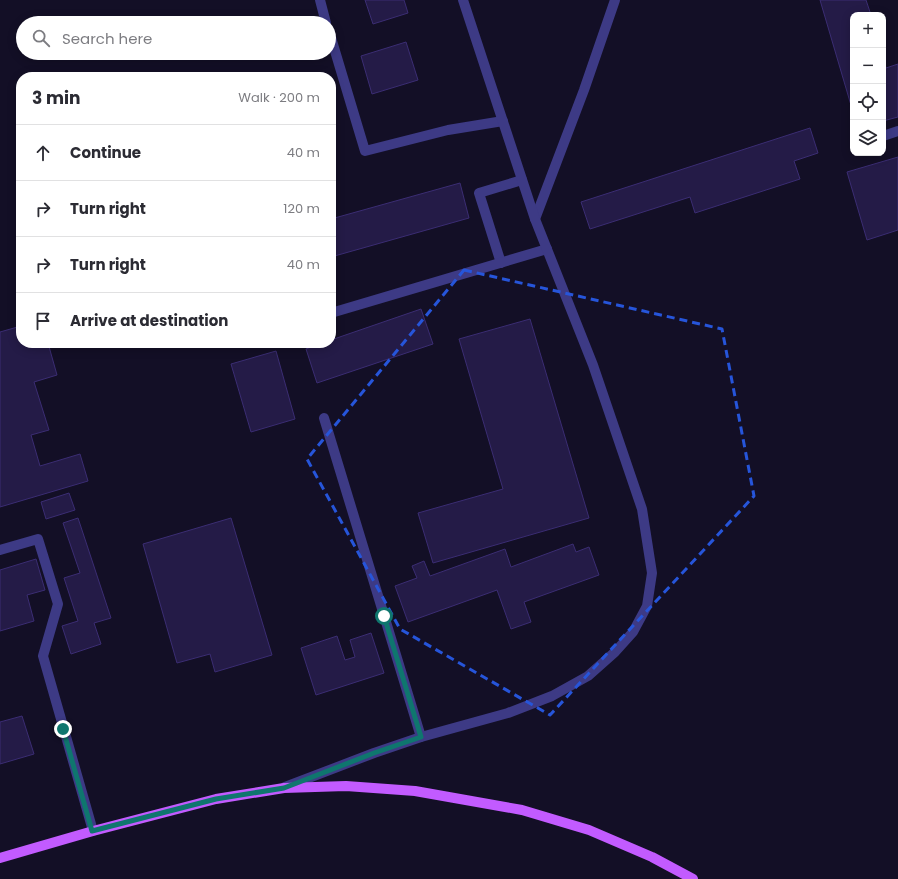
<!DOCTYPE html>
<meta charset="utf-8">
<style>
:root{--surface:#fff;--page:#f7f7f7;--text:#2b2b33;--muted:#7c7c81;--line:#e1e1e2}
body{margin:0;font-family:Poppins,sans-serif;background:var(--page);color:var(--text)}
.controls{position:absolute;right:12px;top:12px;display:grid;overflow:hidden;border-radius:8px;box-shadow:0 2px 10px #0003}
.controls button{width:36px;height:36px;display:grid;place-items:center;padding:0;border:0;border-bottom:1px solid var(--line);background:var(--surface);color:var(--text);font:20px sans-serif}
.stop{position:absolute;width:12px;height:12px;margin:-9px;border:3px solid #0f766e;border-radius:50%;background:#fff}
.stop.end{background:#0f766e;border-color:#fff;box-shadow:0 1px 4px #0008}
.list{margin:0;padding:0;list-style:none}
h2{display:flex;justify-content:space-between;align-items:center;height:52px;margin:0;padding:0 16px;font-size:17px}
h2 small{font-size:13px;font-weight:400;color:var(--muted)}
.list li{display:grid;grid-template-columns:26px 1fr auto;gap:12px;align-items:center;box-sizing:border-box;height:56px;padding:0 16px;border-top:1px solid var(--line)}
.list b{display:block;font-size:15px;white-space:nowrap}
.list em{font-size:13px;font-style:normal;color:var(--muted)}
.icon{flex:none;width:22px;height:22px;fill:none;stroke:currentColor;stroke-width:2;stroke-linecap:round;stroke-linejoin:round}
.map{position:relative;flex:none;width:898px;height:879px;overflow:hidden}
.search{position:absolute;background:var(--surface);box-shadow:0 2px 10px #0003;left:16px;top:16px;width:320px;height:44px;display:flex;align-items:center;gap:10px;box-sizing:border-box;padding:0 14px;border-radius:22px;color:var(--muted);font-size:15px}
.panel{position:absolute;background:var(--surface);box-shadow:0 2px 10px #0003;left:16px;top:72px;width:320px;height:276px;border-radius:16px}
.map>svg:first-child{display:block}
.building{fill:#241b47;stroke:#3b2d73}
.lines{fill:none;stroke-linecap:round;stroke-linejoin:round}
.minor{stroke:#3d3a85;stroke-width:10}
.major{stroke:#c25bff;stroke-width:10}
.route{stroke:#0f766e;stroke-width:5}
.marked{fill:none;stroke:#2655da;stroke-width:3;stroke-dasharray:8 5;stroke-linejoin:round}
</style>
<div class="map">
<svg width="898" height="879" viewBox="0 0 898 879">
<rect width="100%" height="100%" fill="#130f26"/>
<g class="building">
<polygon points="365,0 404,0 408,13 373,24"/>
<polygon points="820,0 866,0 871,15 853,15 853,112"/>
<polygon points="406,42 418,80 372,94 361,56"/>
<polygon points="883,56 886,68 898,64 898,117 883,121"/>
<polygon points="810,128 818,153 794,161 800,179 695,213 690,197 590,229 581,202"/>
<polygon points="898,157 898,230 867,240 847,172"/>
<polygon points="460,183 469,218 331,257 331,219"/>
<polygon points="421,309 433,344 317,383 306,349 322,343 331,343 331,340"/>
<polygon points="530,319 589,518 433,563 418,513 503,489 459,339"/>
<polygon points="21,326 21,343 48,343 57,375 34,382 49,430 31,435 40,466 80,454 88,481 0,507 0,332"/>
<polygon points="72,343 88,343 73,347"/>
<polygon points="276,351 295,419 251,432 231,364"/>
<polygon points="69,493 75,510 46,519 41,502"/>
<polygon points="78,518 111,618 94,623 101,644 71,654 62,626 78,621 64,578 80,573 63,523"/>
<polygon points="231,518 272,655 215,672 210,654 177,663 143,544"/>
<polygon points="573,544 576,552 589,547 599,575 524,602 531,622 511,629 497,590 408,622 395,586 417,578 412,566 424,561 430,576 505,549 511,567"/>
<polygon points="36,559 45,590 27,595 34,621 0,631 0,570"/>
<polygon points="371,633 384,673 316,695 301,648 337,636 345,660 355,657 350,640"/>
<polygon points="22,716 34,754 0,764 0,722"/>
</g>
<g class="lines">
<g class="minor">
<polyline points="320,0 326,23"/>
<polyline points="329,31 365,151 448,130 503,121"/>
<polyline points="883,136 898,131"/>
<polyline points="535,219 584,90 615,0"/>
<polyline points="501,263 479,193 522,180"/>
<polyline points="331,313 547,249"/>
<polyline points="324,418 421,737"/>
<polyline points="0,550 38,539 58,604 43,656 93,831"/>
<polyline points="285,787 374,753 421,737 508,713 552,696 588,676 615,652 633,632 647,606 652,573 642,509 593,365 535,219 463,0"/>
</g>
<polyline class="major" points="0,858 93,831 216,799 284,788 346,786 415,791 522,810 589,830 652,857 693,879"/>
</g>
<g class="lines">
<polyline class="route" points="63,729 92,831 216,799 284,788 374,753 421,737 384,616"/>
</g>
<path class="marked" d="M464,270L722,329L754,496L550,715L400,629L307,459Z"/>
</svg>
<div class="controls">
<button>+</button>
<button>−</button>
<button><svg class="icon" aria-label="locate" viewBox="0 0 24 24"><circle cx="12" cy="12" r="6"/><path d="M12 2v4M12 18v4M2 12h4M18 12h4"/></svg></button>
<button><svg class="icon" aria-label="layers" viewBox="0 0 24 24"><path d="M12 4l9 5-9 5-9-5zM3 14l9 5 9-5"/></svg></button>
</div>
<div class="stop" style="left:384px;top:616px"></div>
<div class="stop end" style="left:63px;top:729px"></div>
<div class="search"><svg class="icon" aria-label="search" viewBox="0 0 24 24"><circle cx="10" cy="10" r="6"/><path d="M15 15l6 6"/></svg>Search here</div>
<section class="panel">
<h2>3 min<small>Walk · 200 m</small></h2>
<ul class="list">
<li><svg class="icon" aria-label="ahead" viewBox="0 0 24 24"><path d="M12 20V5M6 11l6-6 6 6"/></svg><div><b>Continue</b></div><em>40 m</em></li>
<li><svg class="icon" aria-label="right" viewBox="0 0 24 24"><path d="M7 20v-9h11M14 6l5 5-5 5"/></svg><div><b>Turn right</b></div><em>120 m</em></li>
<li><svg class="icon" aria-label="right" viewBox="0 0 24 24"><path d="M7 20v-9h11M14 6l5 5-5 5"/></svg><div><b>Turn right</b></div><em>40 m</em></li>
<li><svg class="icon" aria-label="arrive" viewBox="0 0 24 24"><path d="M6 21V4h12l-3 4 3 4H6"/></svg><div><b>Arrive at destination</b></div></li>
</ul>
</section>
</div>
